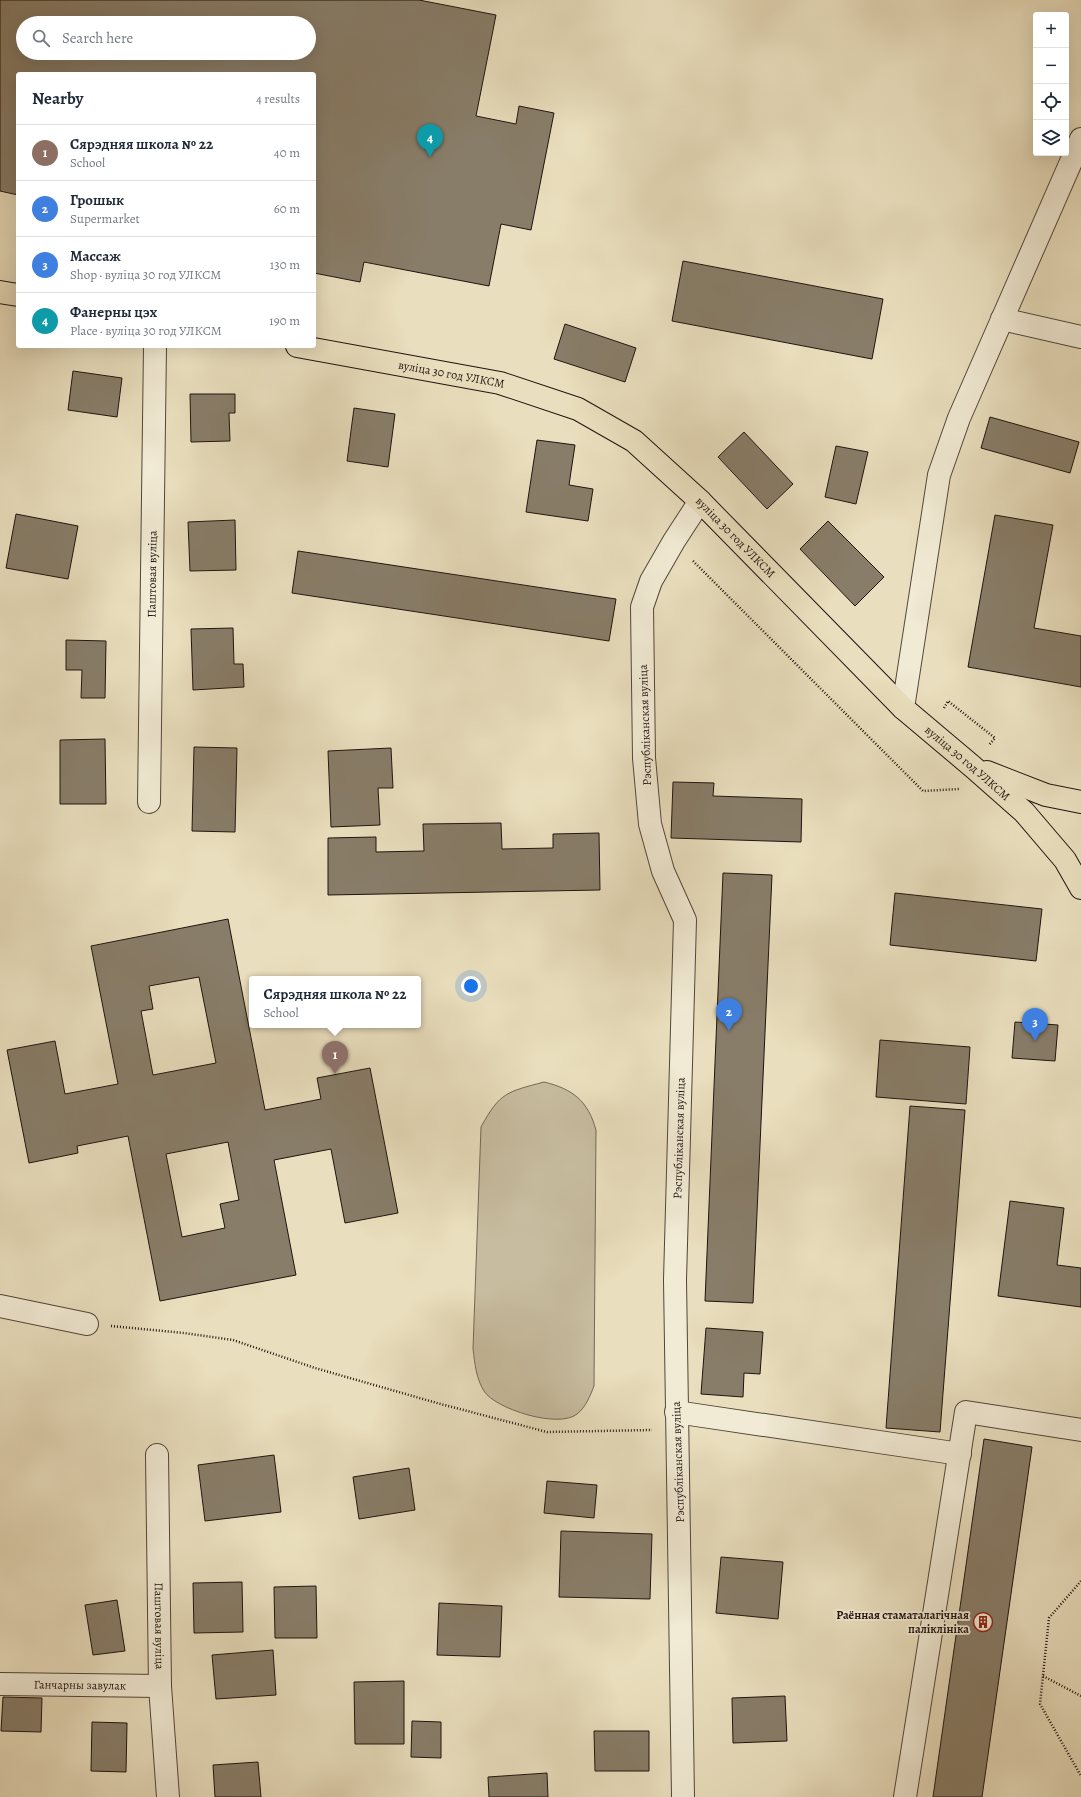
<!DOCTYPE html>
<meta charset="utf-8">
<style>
:root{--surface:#fff;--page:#f2f2f3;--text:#1f2937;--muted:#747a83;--line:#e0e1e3;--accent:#d93025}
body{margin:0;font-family:Alegreya,serif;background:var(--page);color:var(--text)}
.controls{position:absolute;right:12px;top:12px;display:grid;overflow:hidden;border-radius:4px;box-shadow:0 4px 16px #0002}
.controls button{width:36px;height:36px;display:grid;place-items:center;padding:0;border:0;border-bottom:1px solid var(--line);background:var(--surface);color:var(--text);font:20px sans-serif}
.you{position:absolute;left:471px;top:986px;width:14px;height:14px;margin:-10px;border:3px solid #fff;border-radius:50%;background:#1a73e8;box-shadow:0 0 0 6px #1a73e833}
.badge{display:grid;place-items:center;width:26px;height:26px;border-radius:50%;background:var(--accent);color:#fff;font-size:13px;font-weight:700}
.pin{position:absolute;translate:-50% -33px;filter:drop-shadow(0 1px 2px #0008)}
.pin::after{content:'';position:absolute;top:21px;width:14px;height:12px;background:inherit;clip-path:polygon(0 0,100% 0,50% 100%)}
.popup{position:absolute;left:249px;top:976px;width:172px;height:52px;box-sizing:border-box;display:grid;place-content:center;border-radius:4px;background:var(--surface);filter:drop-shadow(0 1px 3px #0005);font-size:13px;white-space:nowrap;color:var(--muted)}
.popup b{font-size:15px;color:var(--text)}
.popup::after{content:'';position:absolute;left:50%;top:100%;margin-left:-8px;border:8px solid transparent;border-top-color:var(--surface)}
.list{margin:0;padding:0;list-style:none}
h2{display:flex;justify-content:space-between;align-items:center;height:52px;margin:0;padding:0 16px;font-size:17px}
h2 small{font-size:13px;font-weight:400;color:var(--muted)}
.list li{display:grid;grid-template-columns:26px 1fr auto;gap:12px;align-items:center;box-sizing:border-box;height:56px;padding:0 16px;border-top:1px solid var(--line)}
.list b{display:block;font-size:15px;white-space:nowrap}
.list p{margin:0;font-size:13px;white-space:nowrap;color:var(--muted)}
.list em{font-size:13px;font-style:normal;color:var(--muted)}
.icon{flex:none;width:22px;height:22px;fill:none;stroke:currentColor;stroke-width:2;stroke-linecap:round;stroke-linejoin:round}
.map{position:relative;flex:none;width:1081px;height:1797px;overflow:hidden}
.search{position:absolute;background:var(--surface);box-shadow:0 4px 16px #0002;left:16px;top:16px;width:300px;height:44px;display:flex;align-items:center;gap:10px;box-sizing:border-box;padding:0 14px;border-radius:22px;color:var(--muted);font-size:15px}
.panel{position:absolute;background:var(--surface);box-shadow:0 4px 16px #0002;left:16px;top:72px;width:300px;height:276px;border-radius:4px}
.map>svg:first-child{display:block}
.green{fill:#c7bc9f;stroke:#736857}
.building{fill:#887d69;stroke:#1f140f;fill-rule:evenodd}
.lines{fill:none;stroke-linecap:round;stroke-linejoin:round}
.minor-casing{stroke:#52463a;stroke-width:24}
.major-casing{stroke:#1f140f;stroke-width:24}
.path{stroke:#1f140f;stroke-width:2.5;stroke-dasharray:1 2;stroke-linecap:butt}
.minor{stroke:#f1ead4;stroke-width:22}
.major{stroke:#e9debd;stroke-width:22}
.labels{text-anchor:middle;stroke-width:3.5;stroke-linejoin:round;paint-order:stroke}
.street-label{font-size:12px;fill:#1f140f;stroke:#f1ead4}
.poi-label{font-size:12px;font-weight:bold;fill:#1f140f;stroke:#f1ead4;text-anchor:end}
</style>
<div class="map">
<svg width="1081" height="1797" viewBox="0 0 1081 1797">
<rect width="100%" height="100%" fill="#e9debd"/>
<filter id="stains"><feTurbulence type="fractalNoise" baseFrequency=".005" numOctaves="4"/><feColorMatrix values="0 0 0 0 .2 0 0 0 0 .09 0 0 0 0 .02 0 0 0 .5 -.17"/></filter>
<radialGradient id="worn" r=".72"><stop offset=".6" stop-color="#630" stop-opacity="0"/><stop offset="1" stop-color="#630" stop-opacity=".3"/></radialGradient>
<path class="green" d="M544,1082C573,1089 588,1101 596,1130L594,1386C590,1396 586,1407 577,1414C559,1429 495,1409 484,1391C476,1378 475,1364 473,1349L481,1127C500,1092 507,1092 544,1082Z"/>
<g class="building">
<path d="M0,0H419L496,15L476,116L516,124L519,106L554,113L531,230L501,224L489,286L364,262L360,282L314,273V74H18V195L0,191ZM23,23H309V53H23Z"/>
<polygon points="683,261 883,299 872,359 672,321"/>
<polygon points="565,324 636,348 625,382 554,359"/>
<polygon points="73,371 122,378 117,417 68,410"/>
<polygon points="190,394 235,394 235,413 229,413 230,441 191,442"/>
<polygon points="354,408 395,414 388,467 347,461"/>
<polygon points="990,417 1079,442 1070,473 981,448"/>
<polygon points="744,432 793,484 767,509 718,457"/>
<polygon points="537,440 575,445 569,485 593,489 588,521 526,512"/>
<polygon points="836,446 868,452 856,504 825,497"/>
<polygon points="16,514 78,526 68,579 6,568"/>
<polygon points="995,515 1053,525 1034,628 1081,636 1081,687 968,667"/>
<polygon points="235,520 236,570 190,571 188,522"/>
<polygon points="828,521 884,577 855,606 800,549"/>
<polygon points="298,551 616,599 609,641 292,593"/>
<polygon points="233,628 234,664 243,664 244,687 193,690 191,629"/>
<polygon points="66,640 106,641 105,698 81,698 82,670 66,670"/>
<polygon points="105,739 106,804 60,804 60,740"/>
<polygon points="194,747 237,748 235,832 192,831"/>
<polygon points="391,748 393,788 378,788 380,825 331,827 328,751"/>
<polygon points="673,782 714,783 713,796 802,799 801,842 671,838"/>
<polygon points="501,823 502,849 553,848 553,834 599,833 600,890 328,895 328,838 376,837 376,852 424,851 423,824"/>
<polygon points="723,873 772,875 753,1303 705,1301"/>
<polygon points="895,893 1042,909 1036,961 890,945"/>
<path d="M228,919L265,1110L321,1099L317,1078L370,1068L398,1213L345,1223L331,1149L274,1160L296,1275L160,1301L128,1136L77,1146L78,1153L29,1163L7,1050L55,1041L65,1094L118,1084L91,946ZM199,977L216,1063L153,1075L141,1011L153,1009L149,986ZM228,1142L239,1200L220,1204L225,1228L182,1237L166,1154Z"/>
<polygon points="1015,1022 1058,1025 1055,1061 1012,1058"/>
<polygon points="880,1040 970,1047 966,1104 876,1097"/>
<polygon points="910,1106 965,1110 940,1432 886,1428"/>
<polygon points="1010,1201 1064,1208 1057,1265 1081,1268 1081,1307 998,1296"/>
<polygon points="706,1328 763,1332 760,1374 744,1373 743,1397 701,1394"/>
<polygon points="984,1439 1032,1447 982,1797 933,1797"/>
<polygon points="274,1455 281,1512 205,1521 198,1465"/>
<polygon points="409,1468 415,1510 359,1519 353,1477"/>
<polygon points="547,1481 597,1485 594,1518 544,1513"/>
<polygon points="561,1531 652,1534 650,1599 559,1597"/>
<polygon points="721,1557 783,1562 778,1619 716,1613"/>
<polygon points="242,1582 243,1632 194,1633 193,1583"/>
<polygon points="316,1586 317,1638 275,1638 274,1587"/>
<polygon points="117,1600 125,1651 93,1655 85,1605"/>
<polygon points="439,1603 502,1606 500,1657 437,1655"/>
<polygon points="273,1650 276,1695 216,1699 212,1655"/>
<polygon points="404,1681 404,1744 355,1744 354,1682"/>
<polygon points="785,1696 787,1741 733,1743 732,1698"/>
<polygon points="3,1697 42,1698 41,1732 1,1731"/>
<polygon points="412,1721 441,1722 441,1758 411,1757"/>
<polygon points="92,1722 127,1723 126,1772 91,1771"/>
<polygon points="594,1731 649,1731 649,1771 595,1771"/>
<polygon points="258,1762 261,1797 215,1797 213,1765"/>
<polygon points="547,1773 548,1797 489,1797 488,1777"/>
</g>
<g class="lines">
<g class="minor-casing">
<g id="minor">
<polyline points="1002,319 1081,337"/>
<polyline points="903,708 939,475 959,418 1081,139"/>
<path id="s1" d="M149,802L155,346"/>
<polyline points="0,1306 87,1324"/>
<polyline points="676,1412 960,1454"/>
<path id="s2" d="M157,1455L160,1686L168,1797"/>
<path id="s3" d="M0,1684L160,1686"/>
<path id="s4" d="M683,1797L675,1280L685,920L663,871L650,824L644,758L642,607L651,581L674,541L700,501"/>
<polyline points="905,1797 966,1412 1081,1430"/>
</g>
</g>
<g class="major-casing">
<g id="major">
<polyline points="0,292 18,295"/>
<path id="s5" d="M297,346L500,383L578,409L634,441L700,501L903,708L973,767L1024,812L1065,860L1081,888"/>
<polyline points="987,772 1046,795 1081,802"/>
</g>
</g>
<g class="path">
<polyline points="693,561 923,791 959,789"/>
<polyline points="944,708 948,701 995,738 989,745"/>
<polyline points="111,1326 184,1333 233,1340 315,1368 437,1403 547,1432 652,1430"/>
<polyline points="1081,1581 1049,1618 1040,1704 1081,1776"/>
<polyline points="1043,1676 1081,1696"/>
</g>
<use href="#minor" class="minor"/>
<use href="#major" class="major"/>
</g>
<defs>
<g id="building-ring" transform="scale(1)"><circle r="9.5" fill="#f1ead4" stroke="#8f2418" stroke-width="1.5"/><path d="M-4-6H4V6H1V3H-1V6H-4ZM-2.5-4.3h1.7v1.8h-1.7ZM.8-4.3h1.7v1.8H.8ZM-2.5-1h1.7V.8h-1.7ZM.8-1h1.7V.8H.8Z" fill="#8f2418"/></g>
</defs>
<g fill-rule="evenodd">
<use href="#building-ring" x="983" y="1622"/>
</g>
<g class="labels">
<g class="street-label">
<text dy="4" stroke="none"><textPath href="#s5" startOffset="157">вуліца 30 год УЛКСМ</textPath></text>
<text dy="4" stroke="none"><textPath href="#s5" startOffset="493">вуліца 30 год УЛКСМ</textPath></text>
<text dy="4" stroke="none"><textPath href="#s1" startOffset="228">Паштовая вуліца</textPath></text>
<text transform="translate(645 725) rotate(-92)" y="4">Рэспубліканская вуліца</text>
<text dy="4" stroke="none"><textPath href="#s5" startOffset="817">вуліца 30 год УЛКСМ</textPath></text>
<text dy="4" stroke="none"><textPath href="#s4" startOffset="659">Рэспубліканская вуліца</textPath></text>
<text transform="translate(678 1462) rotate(-92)" y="4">Рэспубліканская вуліца</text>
<text dy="4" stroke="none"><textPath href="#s2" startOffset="171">Паштовая вуліца</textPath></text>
<text dy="4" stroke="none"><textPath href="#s3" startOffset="80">Ганчарны завулак</textPath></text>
</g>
<g class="poi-label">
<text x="969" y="1619">Раённая стаматалагічная<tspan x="969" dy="14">паліклініка</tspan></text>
</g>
</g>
<rect width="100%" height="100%" filter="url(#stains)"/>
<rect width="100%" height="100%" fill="url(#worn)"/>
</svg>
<div class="controls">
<button>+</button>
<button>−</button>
<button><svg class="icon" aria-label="locate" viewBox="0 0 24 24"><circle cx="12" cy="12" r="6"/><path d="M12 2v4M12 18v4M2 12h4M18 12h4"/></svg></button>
<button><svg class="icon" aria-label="layers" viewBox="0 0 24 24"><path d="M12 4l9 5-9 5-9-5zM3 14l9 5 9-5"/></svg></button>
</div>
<div class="you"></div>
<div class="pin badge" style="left:335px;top:1074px;background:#8d6e63">1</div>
<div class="popup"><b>Сярэдняя школа № 22</b>School</div>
<div class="pin badge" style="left:729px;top:1031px;background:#3f7fe0">2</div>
<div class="pin badge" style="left:1035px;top:1041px;background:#3f7fe0">3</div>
<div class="pin badge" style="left:430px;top:157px;background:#0f9aa8">4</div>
<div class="search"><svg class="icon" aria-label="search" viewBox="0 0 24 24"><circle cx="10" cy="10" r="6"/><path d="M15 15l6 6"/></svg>Search here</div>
<section class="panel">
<h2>Nearby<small>4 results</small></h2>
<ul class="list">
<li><span class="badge" style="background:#8d6e63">1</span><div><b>Сярэдняя школа № 22</b><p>School</p></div><em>40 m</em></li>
<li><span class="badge" style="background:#3f7fe0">2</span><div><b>Грошык</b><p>Supermarket</p></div><em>60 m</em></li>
<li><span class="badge" style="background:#3f7fe0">3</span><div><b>Массаж</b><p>Shop · вуліца 30 год УЛКСМ</p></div><em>130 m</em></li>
<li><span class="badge" style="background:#0f9aa8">4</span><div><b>Фанерны цэх</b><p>Place · вуліца 30 год УЛКСМ</p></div><em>190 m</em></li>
</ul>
</section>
</div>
